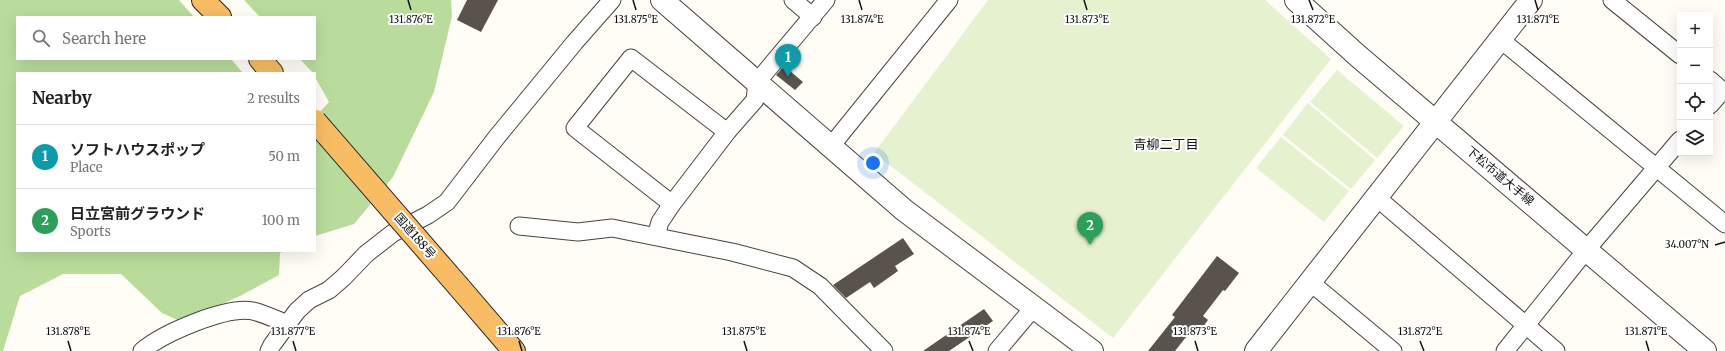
<!DOCTYPE html>
<meta charset="utf-8">
<style>
:root{--surface:#fff;--page:#f2f2f2;--text:#222;--muted:#767676;--line:#e0e0e0;--accent:#d93025}
body{margin:0;font-family:Merriweather,"Noto Sans JP",serif;background:var(--page);color:var(--text)}
.controls{position:absolute;right:12px;top:12px;display:grid;overflow:hidden;border-radius:0px;box-shadow:0 4px 16px #0002}
.controls button{width:36px;height:36px;display:grid;place-items:center;padding:0;border:0;border-bottom:1px solid var(--line);background:var(--surface);color:var(--text);font:20px sans-serif}
.you{position:absolute;left:873px;top:163px;width:14px;height:14px;margin:-10px;border:3px solid #fff;border-radius:50%;background:#1a73e8;box-shadow:0 0 0 6px #1a73e833}
.badge{display:grid;place-items:center;width:26px;height:26px;border-radius:50%;background:var(--accent);color:#fff;font-size:13px;font-weight:700}
.pin{position:absolute;translate:-50% -33px;filter:drop-shadow(0 1px 2px #0008)}
.pin::after{content:'';position:absolute;top:21px;width:14px;height:12px;background:inherit;clip-path:polygon(0 0,100% 0,50% 100%)}
.list{margin:0;padding:0;list-style:none}
h2{display:flex;justify-content:space-between;align-items:center;height:52px;margin:0;padding:0 16px;font-size:17px}
h2 small{font-size:13px;font-weight:400;color:var(--muted)}
.list li{display:grid;grid-template-columns:26px 1fr auto;gap:12px;align-items:center;box-sizing:border-box;height:64px;padding:0 16px;border-top:1px solid var(--line)}
.list b{display:block;font-size:15px;white-space:nowrap}
.list p{margin:0;font-size:13px;white-space:nowrap;color:var(--muted)}
.list em{font-size:13px;font-style:normal;color:var(--muted)}
.icon{flex:none;width:22px;height:22px;fill:none;stroke:currentColor;stroke-width:2;stroke-linecap:round;stroke-linejoin:round}
.map{position:relative;flex:none;width:1725px;height:351px;overflow:hidden}
.search{position:absolute;background:var(--surface);box-shadow:0 4px 16px #0002;left:16px;top:16px;width:300px;height:44px;display:flex;align-items:center;gap:10px;box-sizing:border-box;padding:0 14px;border-radius:0px;color:var(--muted);font-size:15px}
.panel{position:absolute;background:var(--surface);box-shadow:0 4px 16px #0002;left:16px;top:72px;width:300px;height:180px;border-radius:0px}
.map>svg:first-child{display:block}
.forest{fill:#b9dc9c}
.pitch{fill:#e6f2cf}
.building{fill:#5a524d}
.lines{fill:none;stroke-linecap:round;stroke-linejoin:round}
.minor-casing{stroke:#444;stroke-width:19}
.tertiary-casing{stroke:#444;stroke-width:24}
.trunk-casing{stroke:#222;stroke-width:24}
.minor{stroke:#fff;stroke-width:17}
.tertiary{stroke:#fff;stroke-width:22}
.trunk{stroke:#f7bc64;stroke-width:22}
.trunk-bridge-casing{stroke:#222;stroke-width:24;stroke-linecap:butt}
.trunk-bridge{stroke:#f7bc64;stroke-width:22}
.ticks{fill:none;stroke:#111;stroke-width:1.5}
.labels{text-anchor:middle;stroke-width:4;stroke-linejoin:round;paint-order:stroke}
.street-label{font-size:12px;fill:#111;stroke:#fff}
.neighbourhood-label{font-size:13px;fill:#111;stroke:#fff}
.ticks-label{font-size:10px;text-anchor:middle;fill:#111;stroke:#fff;stroke-width:4;stroke-linejoin:round;paint-order:stroke}
</style>
<div class="map">
<svg width="1725" height="351" viewBox="0 0 1725 351">
<rect width="100%" height="100%" fill="#fffdf5"/>
<g class="forest">
<polygon points="0,0 179,0 194,17 17,17 17,59 231,59 243,73 17,73 17,251 284,251 280,253 279,275 240,296 182,322 162,313 121,274 63,274 20,296 3,351 0,351"/>
<polygon points="244,0 451,0 452,16 434,92 393,177 354,224 315,236 315,117 329,102 315,77 315,73 313,73 300,59 315,59 315,17 260,17"/>
</g>
<g class="pitch">
<polygon points="988,0 1265,0 1331,59 1113,338 874,153"/>
<polygon points="1337,70 1404,126 1377,158 1310,102"/>
<polygon points="1308,103 1375,160 1351,189 1283,135"/>
<polygon points="1281,137 1349,191 1324,222 1256,168"/>
</g>
<g class="building">
<polygon points="467,0 498,0 481,32 457,20"/>
<polygon points="784,66 803,82 795,90 776,75"/>
<polygon points="903,238 914,254 895,266 898,271 874,288 870,282 846,298 833,285"/>
<polygon points="1217,256 1239,273 1225,291 1223,290 1203,316 1208,320 1200,331 1194,327 1175,351 1148,351 1175,317 1172,315"/>
<polygon points="984,309 993,321 949,351 923,351"/>
</g>
<g class="lines">
<g class="minor-casing">
<g id="minor">
<polyline points="793,0 813,17"/>
<polyline points="1612,0 1680,55"/>
<polyline points="1501,40 1725,224"/>
<polyline points="1710,80 1725,93"/>
<polyline points="1710,105 1723,90"/>
<polyline points="831,146 949,0"/>
<polyline points="1376,197 1556,351"/>
<polyline points="672,204 575,128 631,58 727,132"/>
<polyline points="519,226 578,232 612,228 732,252 793,268 820,286 884,351"/>
<polyline points="656,236 660,222 672,204 727,132 755,100 757,82 826,0"/>
<polyline points="1310,282 1393,351"/>
<path d="M142,351C163,333 226,306 253,311C265,314 277,320 288,324"/>
<polyline points="269,351 272,345 297,311 309,300 329,290 344,277 366,254 393,233 428,215 447,202 496,138 575,42 612,0"/>
<polyline points="997,351 1034,307"/>
<polyline points="1505,351 1587,249 1680,140"/>
</g>
</g>
<g class="tertiary-casing">
<g id="tertiary">
<polyline points="662,0 904,210 1092,351"/>
<polyline points="1296,0 1358,56 1705,351"/>
<polyline points="1256,351 1531,0"/>
</g>
</g>
<g class="trunk-casing">
<g id="trunk">
<polyline points="203,0 220,17"/>
<polyline points="260,59 272,73"/>
<polyline points="459,287 514,351"/>
</g>
</g>
<use href="#minor" class="minor"/>
<use href="#tertiary" class="tertiary"/>
<use href="#trunk" class="trunk"/>
<g class="trunk-bridge-casing">
<polyline id="trunk-bridge" points="315,121 459,287"/>
</g>
<use href="#trunk-bridge" class="trunk-bridge"/>
</g>
<path class="ticks" d="M408,0L411,10M633,0L636,10M859,0L862,10M1084,0L1087,10M1309,0L1313,10M1535,0L1538,10M1715,245L1725,242M68,341L71,351M293,341L296,351M519,341L522,351M744,341L747,351M969,341L973,351M1195,341L1198,351M1420,341L1424,351M1646,341L1649,351"/>
<g class="labels">
<g class="street-label">
<text transform="translate(1500 176) rotate(40)" y="4">下松市道大手線</text>
<text transform="translate(415 236) rotate(49)" y="4">国道188号</text>
</g>
<g class="neighbourhood-label">
<text x="1166" y="149">青柳二丁目</text>
</g>
</g>
<g class="ticks-label">
<text x="411" y="23">131.876°E</text>
<text x="636" y="23">131.875°E</text>
<text x="862" y="23">131.874°E</text>
<text x="1087" y="23">131.873°E</text>
<text x="1313" y="23">131.872°E</text>
<text x="1538" y="23">131.871°E</text>
<text x="1687" y="248">34.007°N</text>
<text x="68" y="335">131.878°E</text>
<text x="293" y="335">131.877°E</text>
<text x="519" y="335">131.876°E</text>
<text x="744" y="335">131.875°E</text>
<text x="969" y="335">131.874°E</text>
<text x="1195" y="335">131.873°E</text>
<text x="1420" y="335">131.872°E</text>
<text x="1646" y="335">131.871°E</text>
</g>
</svg>
<div class="controls">
<button>+</button>
<button>−</button>
<button><svg class="icon" aria-label="locate" viewBox="0 0 24 24"><circle cx="12" cy="12" r="6"/><path d="M12 2v4M12 18v4M2 12h4M18 12h4"/></svg></button>
<button><svg class="icon" aria-label="layers" viewBox="0 0 24 24"><path d="M12 4l9 5-9 5-9-5zM3 14l9 5 9-5"/></svg></button>
</div>
<div class="you"></div>
<div class="pin badge" style="left:788px;top:77px;background:#0f9aa8">1</div>
<div class="pin badge" style="left:1090px;top:245px;background:#2e9e5b">2</div>
<div class="search"><svg class="icon" aria-label="search" viewBox="0 0 24 24"><circle cx="10" cy="10" r="6"/><path d="M15 15l6 6"/></svg>Search here</div>
<section class="panel">
<h2>Nearby<small>2 results</small></h2>
<ul class="list">
<li><span class="badge" style="background:#0f9aa8">1</span><div><b>ソフトハウスポップ</b><p>Place</p></div><em>50 m</em></li>
<li><span class="badge" style="background:#2e9e5b">2</span><div><b>日立宮前グラウンド</b><p>Sports</p></div><em>100 m</em></li>
</ul>
</section>
</div>
